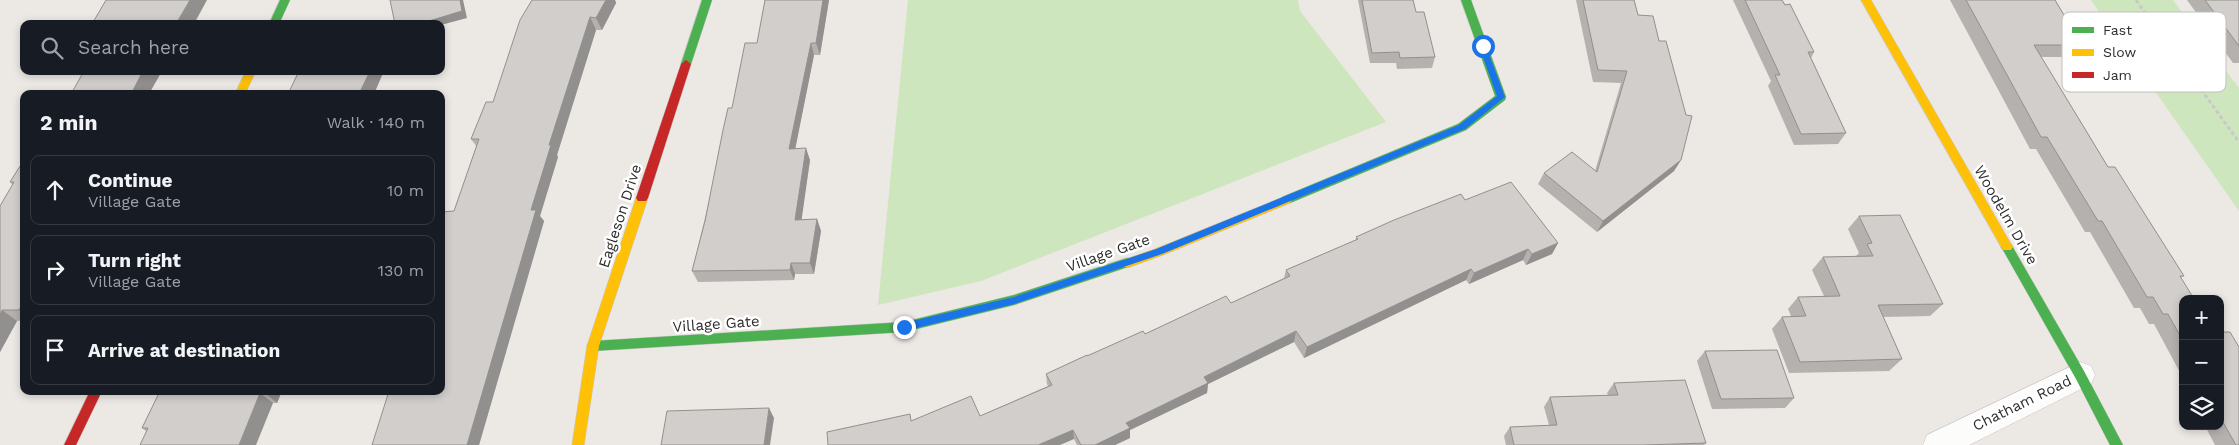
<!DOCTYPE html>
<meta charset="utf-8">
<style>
:root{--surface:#171b24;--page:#20242c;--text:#f1f3f6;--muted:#9ea1a6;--line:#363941}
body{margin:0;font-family:"Work Sans",sans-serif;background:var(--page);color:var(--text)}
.controls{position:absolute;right:15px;bottom:15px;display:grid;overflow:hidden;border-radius:10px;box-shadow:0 2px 8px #0003}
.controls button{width:45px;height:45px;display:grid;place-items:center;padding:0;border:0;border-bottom:1px solid var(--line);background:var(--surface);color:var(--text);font:25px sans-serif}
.stop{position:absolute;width:15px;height:15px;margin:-11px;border:4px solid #1a73e8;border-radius:50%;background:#fff}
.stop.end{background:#1a73e8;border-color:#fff;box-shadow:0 1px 5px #0008}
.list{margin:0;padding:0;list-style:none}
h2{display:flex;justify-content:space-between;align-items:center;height:65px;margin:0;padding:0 20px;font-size:21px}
h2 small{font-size:16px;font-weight:400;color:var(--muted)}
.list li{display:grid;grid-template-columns:32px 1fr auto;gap:15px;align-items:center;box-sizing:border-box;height:70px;margin:0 10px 10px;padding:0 10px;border:1px solid var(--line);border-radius:10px}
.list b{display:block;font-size:19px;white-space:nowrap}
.list p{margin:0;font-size:16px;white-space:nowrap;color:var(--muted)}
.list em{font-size:16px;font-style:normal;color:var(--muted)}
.icon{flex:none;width:28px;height:28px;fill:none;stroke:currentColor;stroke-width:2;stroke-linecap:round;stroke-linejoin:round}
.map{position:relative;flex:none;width:2239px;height:445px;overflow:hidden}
.search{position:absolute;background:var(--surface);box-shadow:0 2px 8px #0003;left:20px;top:20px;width:425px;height:55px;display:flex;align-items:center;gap:12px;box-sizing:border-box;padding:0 18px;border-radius:10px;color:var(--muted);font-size:19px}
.panel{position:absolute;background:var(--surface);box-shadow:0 2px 8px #0003;left:20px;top:90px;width:425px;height:305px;border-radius:10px}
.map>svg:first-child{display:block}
.green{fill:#cee6be}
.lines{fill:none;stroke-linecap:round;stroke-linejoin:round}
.street-casing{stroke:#c5c4c5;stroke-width:1}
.fast-casing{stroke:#c5c4c5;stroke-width:1}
.slow-casing{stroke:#c5c4c5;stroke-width:1}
.jam-casing{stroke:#c5c4c5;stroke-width:1}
.path{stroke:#c9c9c8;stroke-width:3;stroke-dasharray:4 2.5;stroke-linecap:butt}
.street{fill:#fcfcfb;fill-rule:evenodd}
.fast{fill:#4caf50;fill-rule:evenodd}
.slow{fill:#ffc107;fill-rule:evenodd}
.jam{fill:#c62828;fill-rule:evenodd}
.wall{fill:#b4b1af}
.shaded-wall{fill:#92908e}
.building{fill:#d1cecb;stroke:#92908e}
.route{fill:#1a73e8}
.labels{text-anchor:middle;stroke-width:5;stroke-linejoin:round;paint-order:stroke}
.street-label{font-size:15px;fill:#2e2e2e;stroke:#fff}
.key{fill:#fff;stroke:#c0c0c0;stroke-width:1}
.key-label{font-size:14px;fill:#2e2e2e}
</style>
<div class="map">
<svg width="2239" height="445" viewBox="0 0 2239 445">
<rect width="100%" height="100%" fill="#ece8e4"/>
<g class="green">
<polygon points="908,0 1298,0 1300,11 1386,122 981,281 878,305"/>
<polygon points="2091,0 2173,0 2239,88 2239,211"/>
</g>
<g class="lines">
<g class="street-casing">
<polygon id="street" points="2080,362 2091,366 2095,375 2091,384 1969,445 1923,445 1927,435"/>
</g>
<g class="fast-casing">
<g id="fast">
<polygon points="280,0 290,0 279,24 269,24"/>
<polygon points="702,0 712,0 691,64 686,68 681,64"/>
<polygon points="1461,0 1471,0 1506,97 1505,100 1466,130 1290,203 1282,203 1280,200 1282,197 1458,124 1495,96"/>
<polygon points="2007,242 2011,244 2084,371 2123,445 2110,445 2076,379 2003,250 2001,247 2003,244"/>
<polygon points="1127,258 1131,260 1133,263 1131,266 1014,305 904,332 593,351 589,350 587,346 589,342 593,341 904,322 1014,295"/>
</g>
</g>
<g class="slow-casing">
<g id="slow">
<polygon points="1861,0 1871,0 2011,244 2013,247 2011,250 2003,250"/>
<polygon points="246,71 256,71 245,94 235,94"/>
<polygon points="642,194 646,195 648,198 599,346 584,445 572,445 587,346 636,198 638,195"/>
<polygon points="1286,196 1290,197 1292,200 1290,203 1163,255 1127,268 1123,266 1121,263 1123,260 1155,249"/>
</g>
</g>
<g class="jam-casing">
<g id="jam">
<polygon points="686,60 691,64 648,198 646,201 638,201 636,198 681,64"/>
<polygon points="90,391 102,391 76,445 64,445"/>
</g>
</g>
<polyline class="path" points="2136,0 2239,142"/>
<use href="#street" class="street"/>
<use href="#fast" class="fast"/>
<use href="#slow" class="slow"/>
<use href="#jam" class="jam"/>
</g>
<g class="wall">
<polygon points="532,0 615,0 616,3 602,30 596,30 557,155 558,157 540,216 544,221 479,445 372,445 477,147 471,139 493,102"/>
<polygon points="765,0 829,0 820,55 814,55 795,149 810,160 801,220 817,219 821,231 814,274 795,274 794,280 698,282 692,271 732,108 757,43"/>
<polygon points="1358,0 1413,0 1416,12 1435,57 1432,68 1397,69 1396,63 1370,63"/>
<polygon points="1576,0 1634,0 1638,15 1681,160 1674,171 1597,232 1538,184 1544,173 1595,171 1621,83 1593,82"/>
<polygon points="1733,0 1782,0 1814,52 1811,58 1846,133 1838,144 1794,145 1768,86 1771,81"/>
<polygon points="1950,0 2055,0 2082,45 2071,57 2041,57 2108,167 2184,276 2181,277 2183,299 2183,378 2154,324 2149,324 2140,308 2134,308 2090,232 2085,232 2036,149 2030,149"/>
<polygon points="2187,0 2239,0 2239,63 2233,63"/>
<polygon points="24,160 24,320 17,321 0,352 0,206 13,185 10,182"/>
<polygon points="1465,200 1558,243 1552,254 1526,265 1523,260 1469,284 1466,280 1304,358 1294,342 1208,384 1207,393 1130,430 1130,438 1115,445 1077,445 1074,439 912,421 980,416 1048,386 1047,384 1046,374 1087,356 1145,334 1231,303 1284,278 1286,270 1356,240 1356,237"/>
<polygon points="1859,216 1943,304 1930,316 1883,317 1902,359 1889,371 1789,373 1772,329 1782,317 1791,316 1788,309 1798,297 1824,296 1812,270 1823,257 1856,256 1859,253 1848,229"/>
<polygon points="2220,332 2239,445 2215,445 2205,426 2220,426"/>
<polygon points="1705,351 1794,398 1785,408 1712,409 1697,361"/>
<polygon points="1614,383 1706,443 1704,445 1506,445 1504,436 1510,427 1549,425 1544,407 1550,397 1608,395 1607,393"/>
<polygon points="160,391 282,391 277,403 273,403 146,431 142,428"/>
</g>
<g class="shaded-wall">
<polygon points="190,0 207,0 194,24 176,24"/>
<polygon points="460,0 463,0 467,18 441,25 441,24 419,24"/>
<polygon points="606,0 615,0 616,3 602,30 596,18"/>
<polygon points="823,0 829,0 820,55 816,43"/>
<polygon points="590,17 596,30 557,155 558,157 540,216 544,221 479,445 467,445 549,145"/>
<polygon points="811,43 814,55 793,160 789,149"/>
<polygon points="143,71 162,71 149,94 131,94"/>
<polygon points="370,71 384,71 374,94 359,94"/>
<polygon points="806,148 810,160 800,231 795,220"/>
<polygon points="1681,160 1674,171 1597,232 1603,221"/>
<polygon points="817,219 821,231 814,274 810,263"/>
<polygon points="1558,243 1552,254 1526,265 1532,254"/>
<polygon points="1528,249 1523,260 1469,284 1474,273"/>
<polygon points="791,263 795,274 794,280 790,270"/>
<polygon points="1471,269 1466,280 1304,358 1307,347"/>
<polygon points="24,301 24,313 19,310"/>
<polygon points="2,310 17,321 0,352 0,314"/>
<polygon points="1296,331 1294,342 1208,384 1207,393 1130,430 1130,438 1115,445 1095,445 1126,423 1204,377"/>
<polygon points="266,391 282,391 277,403 265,393"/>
<polygon points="260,393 273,403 256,445 239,445"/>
<polygon points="769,408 774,418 770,445 764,445"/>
<polygon points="1073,430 1074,439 1060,445 1038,445"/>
</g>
<g class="building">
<polygon points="106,0 190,0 176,24 92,24"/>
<polygon points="390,0 460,0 462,11 419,24 395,24"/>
<polygon points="532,0 606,0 596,18 590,17 549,145 551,145 531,210 536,210 467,445 372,445 389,391 441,391 441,212 454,211 479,139 471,139 486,102 493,102 520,20"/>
<polygon points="765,0 823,0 816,43 811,43 789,149 806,148 795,220 817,219 810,263 791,263 790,270 692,271 705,221 723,130 728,108 732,108 745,43 757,43"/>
<polygon points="1362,0 1413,0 1416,12 1424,12 1435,57 1400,58 1399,52 1372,53"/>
<polygon points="1583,0 1634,0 1638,15 1653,16 1659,41 1666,41 1686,115 1692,116 1681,160 1603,221 1544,173 1572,152 1597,172 1627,71 1598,70"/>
<polygon points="1745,0 1782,0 1785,5 1790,4 1814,52 1808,52 1846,133 1801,134 1775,75 1780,75"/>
<polygon points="1966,0 2055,0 2082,45 2034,45 2108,167 2115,167 2184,276 2180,276 2194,299 2183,299 2183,341 2168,314 2163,314 2153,297 2147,297 2102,221 2098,221 2047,137 2041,137"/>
<polygon points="2205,0 2239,0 2239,46"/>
<polygon points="84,71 143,71 131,94 71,94"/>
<polygon points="299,71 370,71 359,94 288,94"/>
<polygon points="24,160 24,301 19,310 2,310 0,314 0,206 14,182 10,182"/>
<polygon points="1511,182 1558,243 1532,254 1528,249 1474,273 1471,269 1307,347 1296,331 1204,377 1208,383 1126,423 1130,428 1095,445 1081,445 1073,430 1038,445 828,445 827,432 910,414 911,421 971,396 980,416 1052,385 1046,374 1087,355 1087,356 1143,331 1145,334 1226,296 1231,303 1290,276 1286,270 1358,239 1356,237 1394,220 1461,194 1465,200"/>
<polygon points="1900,215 1943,304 1878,305 1902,359 1800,362 1782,317 1806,316 1798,297 1840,296 1823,257 1873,256 1867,244 1872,243 1859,216"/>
<polygon points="2220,332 2230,332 2239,347 2239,445 2236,445 2220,417"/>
<polygon points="1777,350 1794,398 1721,399 1705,351"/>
<polygon points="1685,380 1706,443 1644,445 1514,445 1510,427 1557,425 1550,397 1618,395 1614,383"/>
<polygon points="160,391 266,391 265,393 260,393 239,445 140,445 148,428 142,428"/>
<polygon points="769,408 764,445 661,445 667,411"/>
</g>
<polygon class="route" points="1483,43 1486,46 1505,97 1465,129 1162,254 1014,304 904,331 901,330 901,324 904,323 1014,297 1156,249 1459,125 1497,96 1479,46"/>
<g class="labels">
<g class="street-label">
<text transform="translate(2006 215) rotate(60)" y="5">Woodelm Drive</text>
<text transform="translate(620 216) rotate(-72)" y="5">Eagleson Drive</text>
<text transform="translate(1108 253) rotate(-19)" y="5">Village Gate</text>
<text transform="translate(716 324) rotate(-4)" y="5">Village Gate</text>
<text transform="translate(2022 403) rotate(-26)" y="5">Chatham Road</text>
</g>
</g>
<rect x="2062" y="12" width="164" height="80" rx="8" class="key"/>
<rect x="2072" y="27" width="22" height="6" fill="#4caf50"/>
<rect x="2072" y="49" width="22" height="7" fill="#ffc107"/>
<rect x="2072" y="72" width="22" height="6" fill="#c62828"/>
<g class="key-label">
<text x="2103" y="35">Fast</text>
<text x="2103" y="57">Slow</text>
<text x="2103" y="80">Jam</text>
</g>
</svg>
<div class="controls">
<button>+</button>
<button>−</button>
<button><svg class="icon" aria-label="layers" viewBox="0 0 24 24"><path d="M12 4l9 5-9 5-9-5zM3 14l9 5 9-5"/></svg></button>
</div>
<div class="stop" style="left:1483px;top:46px"></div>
<div class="stop end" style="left:904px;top:327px"></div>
<div class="search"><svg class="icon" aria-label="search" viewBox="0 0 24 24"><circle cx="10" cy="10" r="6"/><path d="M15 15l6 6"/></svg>Search here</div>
<section class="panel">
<h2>2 min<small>Walk · 140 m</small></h2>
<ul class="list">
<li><svg class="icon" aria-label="ahead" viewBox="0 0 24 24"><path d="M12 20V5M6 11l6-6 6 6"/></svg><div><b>Continue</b><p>Village Gate</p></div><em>10 m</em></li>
<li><svg class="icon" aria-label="right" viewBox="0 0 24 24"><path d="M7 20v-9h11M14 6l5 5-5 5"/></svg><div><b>Turn right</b><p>Village Gate</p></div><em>130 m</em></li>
<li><svg class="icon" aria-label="arrive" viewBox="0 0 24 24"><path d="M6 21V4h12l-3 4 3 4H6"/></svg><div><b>Arrive at destination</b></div></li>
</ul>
</section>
</div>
